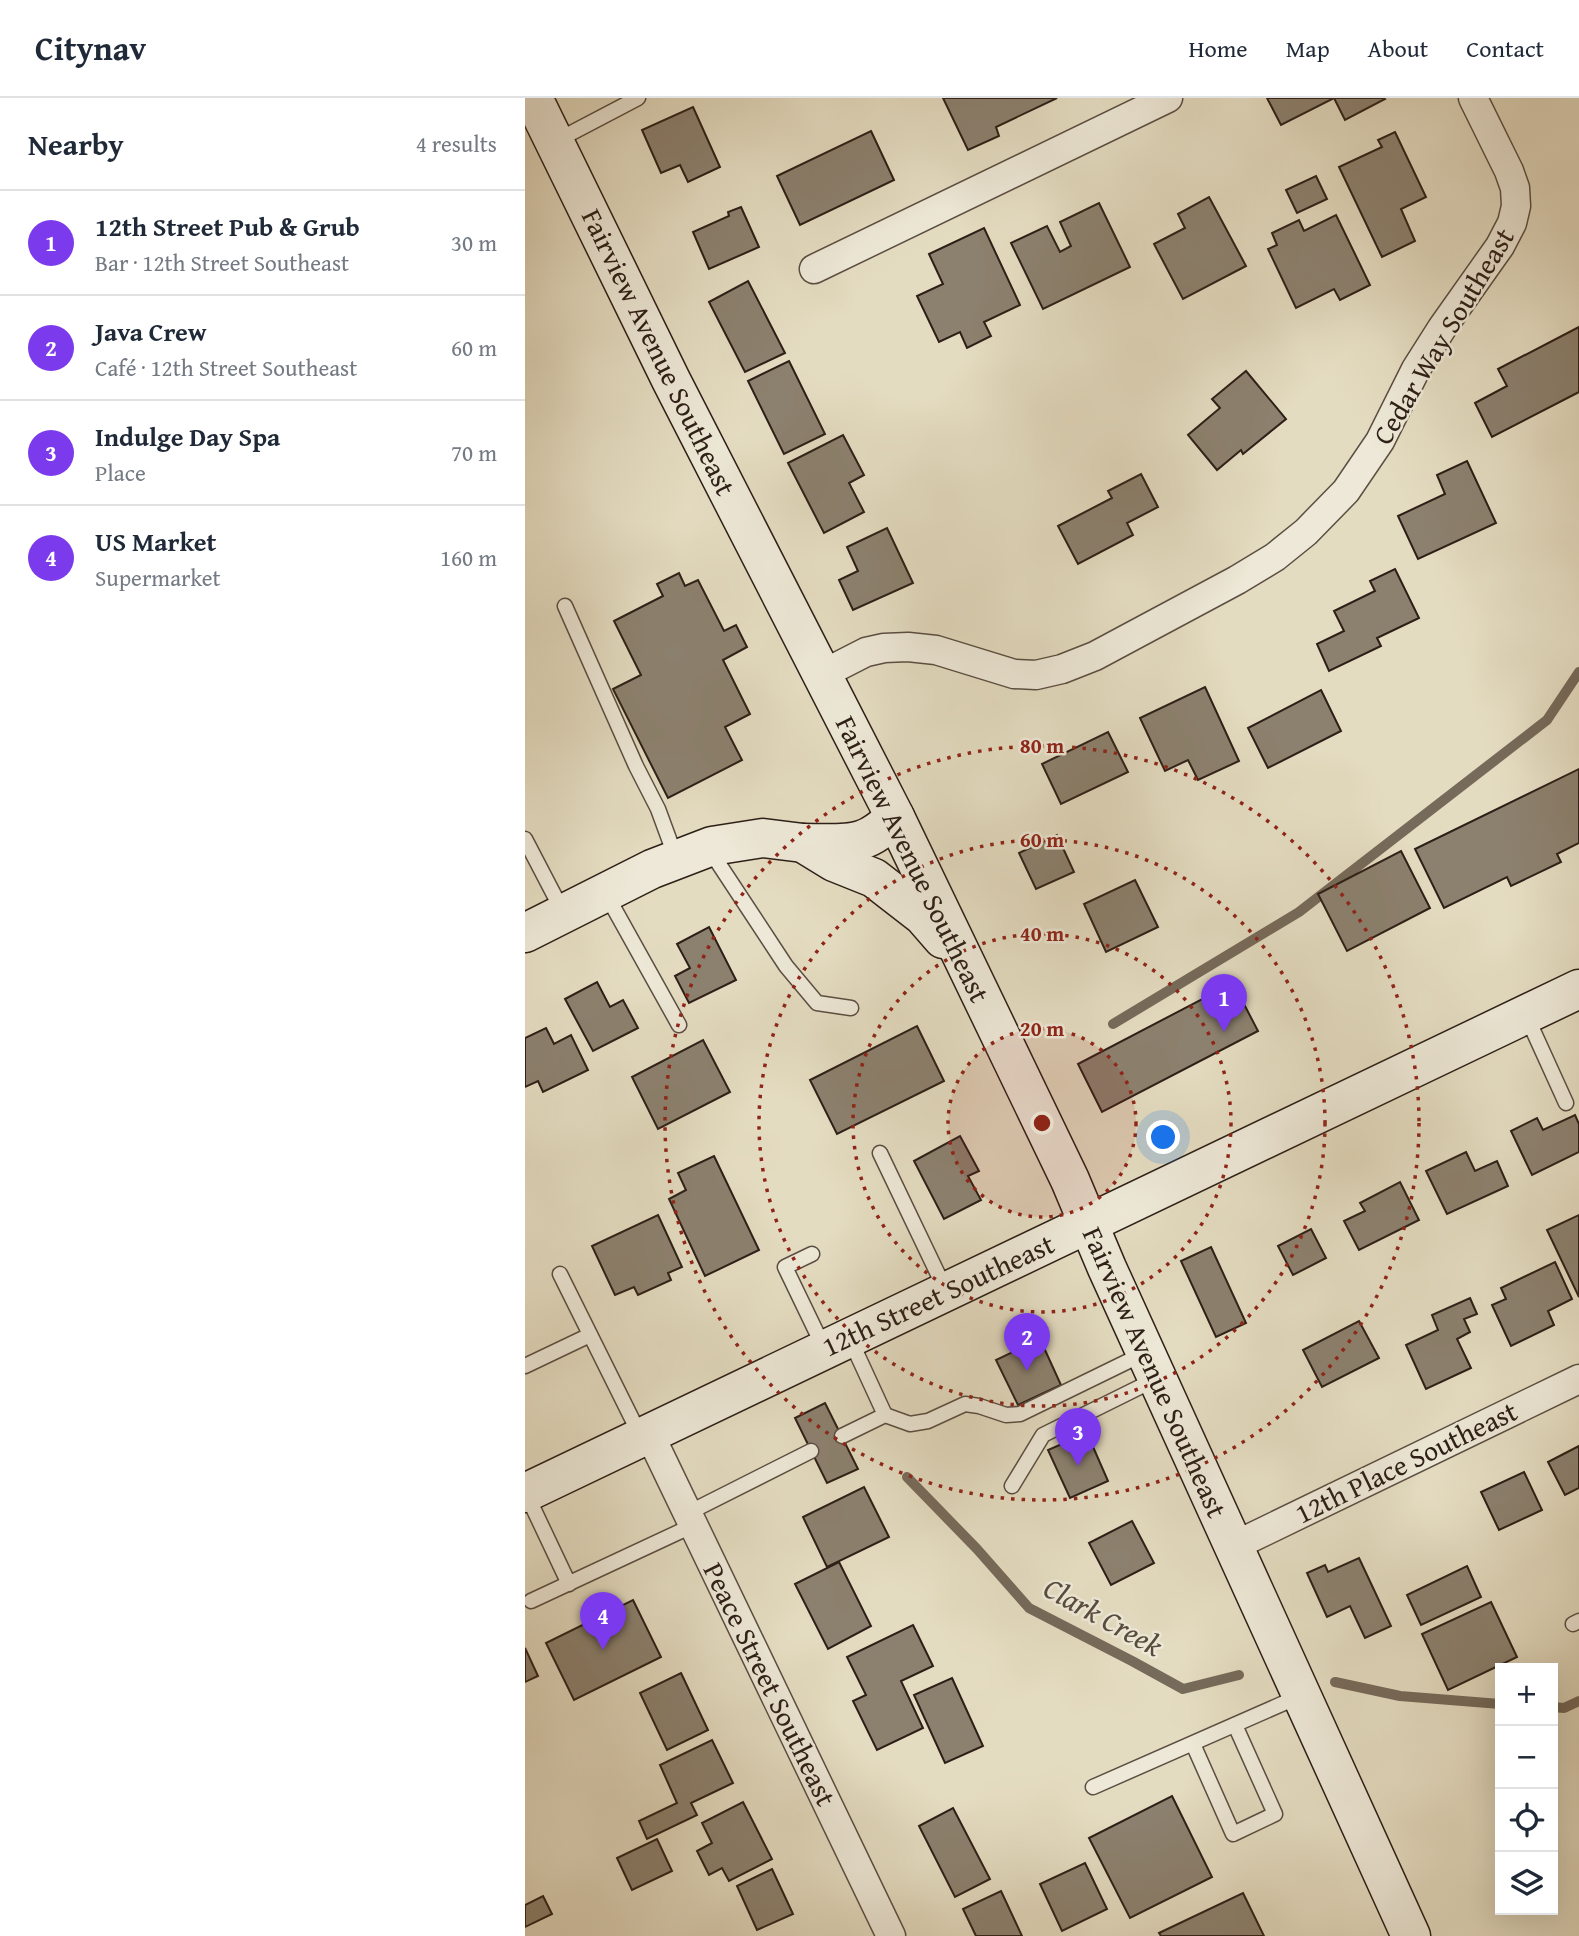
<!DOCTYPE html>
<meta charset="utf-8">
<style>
:root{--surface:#fff;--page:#f2f2f3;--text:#1f2937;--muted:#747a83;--line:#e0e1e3;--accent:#7c3aed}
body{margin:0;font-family:"Gentium Book Plus",serif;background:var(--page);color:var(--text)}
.controls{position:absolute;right:21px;bottom:21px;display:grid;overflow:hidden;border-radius:0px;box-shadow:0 7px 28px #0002}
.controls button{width:63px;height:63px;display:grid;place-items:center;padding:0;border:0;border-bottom:2px solid var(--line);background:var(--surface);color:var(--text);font:35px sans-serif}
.you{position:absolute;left:639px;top:1040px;width:24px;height:24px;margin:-18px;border:5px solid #fff;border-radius:50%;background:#1a73e8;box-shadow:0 0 0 10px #1a73e833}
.badge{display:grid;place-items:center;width:46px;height:46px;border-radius:50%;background:var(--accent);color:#fff;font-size:23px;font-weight:700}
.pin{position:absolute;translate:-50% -58px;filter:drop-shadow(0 2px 4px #0008)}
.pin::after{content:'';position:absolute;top:37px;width:24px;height:21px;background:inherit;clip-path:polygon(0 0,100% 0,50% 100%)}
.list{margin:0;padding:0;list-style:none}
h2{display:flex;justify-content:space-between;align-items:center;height:91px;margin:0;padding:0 28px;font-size:30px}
h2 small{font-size:23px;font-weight:400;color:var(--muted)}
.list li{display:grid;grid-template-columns:46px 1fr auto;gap:21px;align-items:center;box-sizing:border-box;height:105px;padding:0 28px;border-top:2px solid var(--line)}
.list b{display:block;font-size:26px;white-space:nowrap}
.list p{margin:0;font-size:23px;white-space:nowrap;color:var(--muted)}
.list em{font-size:23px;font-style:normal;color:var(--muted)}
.icon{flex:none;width:38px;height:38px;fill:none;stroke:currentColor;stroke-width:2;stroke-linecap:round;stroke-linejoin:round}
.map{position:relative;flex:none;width:1054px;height:1838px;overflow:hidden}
header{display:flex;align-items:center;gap:42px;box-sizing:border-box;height:98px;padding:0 35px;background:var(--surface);border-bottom:2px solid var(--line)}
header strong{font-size:33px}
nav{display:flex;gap:38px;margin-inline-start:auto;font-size:24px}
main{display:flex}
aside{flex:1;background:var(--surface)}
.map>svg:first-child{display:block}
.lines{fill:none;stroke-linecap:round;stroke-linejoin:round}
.stream{stroke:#766a5a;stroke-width:10}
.building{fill:#8c816f;stroke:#2d1f17;stroke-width:2}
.lane-casing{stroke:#5b4e42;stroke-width:17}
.street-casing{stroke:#5b4e42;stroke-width:31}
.secondary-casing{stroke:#2d1f17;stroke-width:41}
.lane{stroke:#ede8d7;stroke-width:14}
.street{stroke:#ede8d7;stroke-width:28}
.secondary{stroke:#ede8d7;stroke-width:38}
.ring{fill:none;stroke:#8f2418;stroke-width:3.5;stroke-dasharray:3.5 7}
.labels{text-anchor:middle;stroke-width:5;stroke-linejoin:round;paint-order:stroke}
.street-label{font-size:28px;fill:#2d1f17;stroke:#ede8d7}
.water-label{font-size:30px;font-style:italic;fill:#574b3e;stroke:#ede8d7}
.centre{fill:#8f2418;stroke:#ede8d7;stroke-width:3.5}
.ring-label{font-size:21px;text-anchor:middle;font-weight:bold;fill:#8f2418;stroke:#ede8d7;stroke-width:5;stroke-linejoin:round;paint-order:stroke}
</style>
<header>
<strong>Citynav</strong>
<nav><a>Home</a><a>Map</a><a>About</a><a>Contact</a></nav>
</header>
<main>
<aside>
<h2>Nearby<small>4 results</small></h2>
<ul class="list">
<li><span class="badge">1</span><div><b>12th Street Pub &amp; Grub</b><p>Bar · 12th Street Southeast</p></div><em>30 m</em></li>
<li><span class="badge">2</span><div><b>Java Crew</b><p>Café · 12th Street Southeast</p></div><em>60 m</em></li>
<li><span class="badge">3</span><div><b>Indulge Day Spa</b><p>Place</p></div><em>70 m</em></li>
<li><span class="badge">4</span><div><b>US Market</b><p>Supermarket</p></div><em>160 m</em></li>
</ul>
</aside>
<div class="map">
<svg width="1054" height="1838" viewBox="0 0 1054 1838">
<rect width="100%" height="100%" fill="#e4dcc1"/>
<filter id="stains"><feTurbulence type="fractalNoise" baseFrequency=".00286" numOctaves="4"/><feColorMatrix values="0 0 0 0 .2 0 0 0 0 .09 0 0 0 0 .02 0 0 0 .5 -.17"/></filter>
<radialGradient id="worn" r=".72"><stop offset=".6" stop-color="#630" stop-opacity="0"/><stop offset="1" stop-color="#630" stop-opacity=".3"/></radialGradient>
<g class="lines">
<g class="stream">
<polyline points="588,926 774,814 1022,622 1054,574"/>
<polyline points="382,1379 452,1451 504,1510 607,1563 658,1591 714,1577"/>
<polyline points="810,1584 875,1598 975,1606"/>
<polyline points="1028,1609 1039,1610 1054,1603"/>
</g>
</g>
<g class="building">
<polygon points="418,0 532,0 471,29 474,38 443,52"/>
<polygon points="742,0 859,0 860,1 820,22 809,0 756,27"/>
<polygon points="168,9 195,69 163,84 155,67 136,75 117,32"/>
<polygon points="346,33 369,82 275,127 252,78"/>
<polygon points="870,34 901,99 876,111 890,143 857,159 814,69 857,49 853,42"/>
<polygon points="791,78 802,101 772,115 761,92"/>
<polygon points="684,99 721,168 658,201 629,146 660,130 653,116"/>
<polygon points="574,105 605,169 518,211 486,145 522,128 535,154 546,148 535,124"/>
<polygon points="216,109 234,149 184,171 168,134 204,118 203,114"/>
<polygon points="811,117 845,187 815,202 809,191 771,210 743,151 752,147 747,135 774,122 779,133"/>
<polygon points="459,130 495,207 459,224 466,238 442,250 435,234 414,244 392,198 418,186 404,156"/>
<polygon points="223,183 260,255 220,274 184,204"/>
<polygon points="1054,229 1054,294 967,339 950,305 982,288 973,271"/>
<polygon points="264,263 300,336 259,356 223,283"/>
<polygon points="721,273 761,321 718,356 716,352 692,372 663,337 695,310 687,301"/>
<polygon points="318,337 339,377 324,385 339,414 299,435 263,365"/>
<polygon points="942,363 971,425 893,461 873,418 920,396 912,377"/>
<polygon points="616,376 633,409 602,425 608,437 553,466 533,428 587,400 583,393"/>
<polygon points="362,430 388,485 328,512 314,482 333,473 322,449"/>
<polygon points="870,471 894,520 852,540 856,548 804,573 792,546 819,533 809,513 850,493 845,483"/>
<polygon points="154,475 160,488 173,482 199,533 211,527 222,549 198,562 225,616 200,629 217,662 143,700 88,591 116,577 89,523 138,498 132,486"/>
<polygon points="680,589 714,663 673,682 663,662 640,673 615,620"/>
<polygon points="796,592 816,633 743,670 723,630"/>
<polygon points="583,634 603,674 536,706 517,666"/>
<polygon points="1054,671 1054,745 1032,756 1036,764 986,788 982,779 919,810 890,751"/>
<polygon points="532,737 549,774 511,791 494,755"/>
<polygon points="876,753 905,810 822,853 793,796"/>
<polygon points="610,782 633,829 581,854 559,806"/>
<polygon points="184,829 211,882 164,905 150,878 165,870 152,846"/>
<polygon points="72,884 85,909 98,902 113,930 68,953 40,901"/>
<polygon points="708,885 733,933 577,1014 553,966"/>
<polygon points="392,928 419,983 312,1036 285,982"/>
<polygon points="21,930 29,946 46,937 63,972 18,994 13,983 0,989 0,940"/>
<polygon points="178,942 205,994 133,1031 107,979"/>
<polygon points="1050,1017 1054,1026 1054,1054 1007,1077 986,1033 1012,1020 1018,1032"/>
<polygon points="435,1038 454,1073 443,1078 456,1102 419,1121 389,1063"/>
<polygon points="941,1054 950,1073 972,1063 983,1088 922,1116 901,1073"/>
<polygon points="189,1058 234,1152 180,1178 144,1101 161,1092 153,1075"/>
<polygon points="875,1084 894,1122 834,1152 819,1123 840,1113 835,1105"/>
<polygon points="133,1117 157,1169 143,1175 146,1182 113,1197 109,1189 90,1197 67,1148"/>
<polygon points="1054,1117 1054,1199 1022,1132"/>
<polygon points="786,1131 801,1160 768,1177 753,1148"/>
<polygon points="686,1149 721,1225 691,1239 656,1163"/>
<polygon points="1030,1164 1047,1201 1023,1213 1029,1227 986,1248 967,1207 981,1201 976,1190"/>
<polygon points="945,1200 952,1216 939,1221 945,1234 932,1241 946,1270 901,1291 881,1247 913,1232 907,1217"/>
<polygon points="834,1223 854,1260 797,1289 778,1252"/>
<polygon points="515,1241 536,1287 493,1307 471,1262"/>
<polygon points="300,1305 333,1371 302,1385 270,1320"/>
<polygon points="562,1335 583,1383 545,1400 523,1352"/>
<polygon points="1054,1348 1054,1390 1040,1397 1023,1364"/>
<polygon points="999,1374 1017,1412 974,1432 956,1394"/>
<polygon points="339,1389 364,1439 302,1469 278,1419"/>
<polygon points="607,1423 629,1465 586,1487 564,1445"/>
<polygon points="834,1460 866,1528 840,1540 825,1508 802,1519 782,1475 800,1467 803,1474"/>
<polygon points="314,1464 346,1528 303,1551 270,1486"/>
<polygon points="942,1468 956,1499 896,1527 882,1497"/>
<polygon points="108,1502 136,1559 49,1602 21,1545"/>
<polygon points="966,1504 992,1559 923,1592 897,1536"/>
<polygon points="388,1527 408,1568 376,1583 398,1630 352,1652 328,1603 341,1597 322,1559"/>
<polygon points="0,1550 13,1578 0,1584"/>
<polygon points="156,1575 183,1632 142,1652 115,1595"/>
<polygon points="427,1580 458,1648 420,1665 389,1597"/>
<polygon points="187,1642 208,1685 166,1705 172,1717 122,1741 114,1723 152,1705 135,1667"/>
<polygon points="647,1698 687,1779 605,1820 564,1740"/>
<polygon points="218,1704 247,1761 204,1783 197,1770 184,1777 172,1753 187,1745 177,1725"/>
<polygon points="428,1710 465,1781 430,1799 394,1728"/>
<polygon points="132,1741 147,1773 107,1792 92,1760"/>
<polygon points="560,1765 582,1811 537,1833 515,1786"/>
<polygon points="247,1771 268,1816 232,1832 212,1788"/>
<polygon points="476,1793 497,1838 451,1838 438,1811"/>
<polygon points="718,1795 739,1838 636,1838 634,1835"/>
<polygon points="18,1798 27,1816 0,1829 0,1807"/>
</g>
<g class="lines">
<g class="lane-casing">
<g id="lane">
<polyline points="31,43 113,0"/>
<polyline points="40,508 111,668 133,711 151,760"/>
<polyline points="0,741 38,814"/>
<polyline points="184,751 261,868 292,905 326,910"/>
<polyline points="81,796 154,927"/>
<polyline points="1001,917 1041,1005"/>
<polyline points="355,1055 421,1193"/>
<polyline points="287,1156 260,1169 299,1250"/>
<polyline points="35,1176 115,1337"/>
<polyline points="0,1268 65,1237"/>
<polyline points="360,1317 385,1326 403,1323 440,1306 454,1308 481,1317 495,1316 620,1255"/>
<polyline points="317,1338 360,1317 325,1241"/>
<polyline points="487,1388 518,1337 631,1281"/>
<polyline points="1,1395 44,1486"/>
<polyline points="163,1415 286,1353"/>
<polyline points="6,1503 169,1427"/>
<polyline points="1048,1526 1054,1523"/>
<polyline points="668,1646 708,1736 750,1716 710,1627"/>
<polyline points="568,1689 775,1598"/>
</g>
</g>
<g class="street-casing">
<g id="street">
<polyline points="289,171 643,0"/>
<polyline points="296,577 341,554 359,550 383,549 411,552 489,576 511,577 537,571 570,558 712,482 750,459 781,434 821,393 855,343 891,271 917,230 975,148 987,125 991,108 990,90 984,73 948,0"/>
<polyline points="124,1335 366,1838"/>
<polyline points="709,1448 1054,1281"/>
</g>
</g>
<g class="secondary-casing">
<g id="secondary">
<polyline points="8,0 146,282 370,719 545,1082 582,1170 886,1838"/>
<path d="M278,745C295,745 321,747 336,742C350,738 360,728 370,719"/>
<polyline points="0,835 127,771 187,748 238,740 278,745 309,764 349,780 398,818 418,841"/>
<polyline points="0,1395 1054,891"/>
</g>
</g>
<use href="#lane" class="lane"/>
<use href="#street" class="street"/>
<use href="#secondary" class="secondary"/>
</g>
<circle cx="517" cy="1025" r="94" fill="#8f2418" fill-opacity=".12"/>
<g class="ring">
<circle cx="517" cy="1025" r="94"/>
<circle cx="517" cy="1025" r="189"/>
<circle cx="517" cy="1025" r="283"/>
<circle cx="517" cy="1025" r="377"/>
</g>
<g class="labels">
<g class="street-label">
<text transform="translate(918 238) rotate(-59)" y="10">Cedar Way Southeast</text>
<text transform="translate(134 254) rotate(64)" y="10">Fairview Avenue Southeast</text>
<text transform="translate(388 761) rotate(64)" y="10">Fairview Avenue Southeast</text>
<text transform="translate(413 1197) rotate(-25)" y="10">12th Street Southeast</text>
<text transform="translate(630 1274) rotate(66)" y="10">Fairview Avenue Southeast</text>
<text transform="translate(881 1364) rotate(-26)" y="10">12th Place Southeast</text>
<text transform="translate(245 1586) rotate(64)" y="10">Peace Street Southeast</text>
</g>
<g class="water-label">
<text transform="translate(578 1519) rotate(29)" y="10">Clark Creek</text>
</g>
</g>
<circle cx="517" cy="1025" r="10" class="centre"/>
<g class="ring-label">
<text x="517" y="655">80 m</text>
<text x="517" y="749">60 m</text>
<text x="517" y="843">40 m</text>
<text x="517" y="938">20 m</text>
</g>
<rect width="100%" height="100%" filter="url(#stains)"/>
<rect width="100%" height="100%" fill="url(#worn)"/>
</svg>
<div class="controls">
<button>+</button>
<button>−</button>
<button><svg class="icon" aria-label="locate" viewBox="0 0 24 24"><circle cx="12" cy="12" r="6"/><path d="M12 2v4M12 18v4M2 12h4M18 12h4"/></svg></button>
<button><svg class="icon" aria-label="layers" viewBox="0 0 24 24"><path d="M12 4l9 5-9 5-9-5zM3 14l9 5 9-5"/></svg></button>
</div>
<div class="you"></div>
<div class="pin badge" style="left:699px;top:934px">1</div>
<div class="pin badge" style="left:502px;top:1273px">2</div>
<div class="pin badge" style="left:553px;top:1368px">3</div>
<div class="pin badge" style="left:78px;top:1552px">4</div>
</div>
</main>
